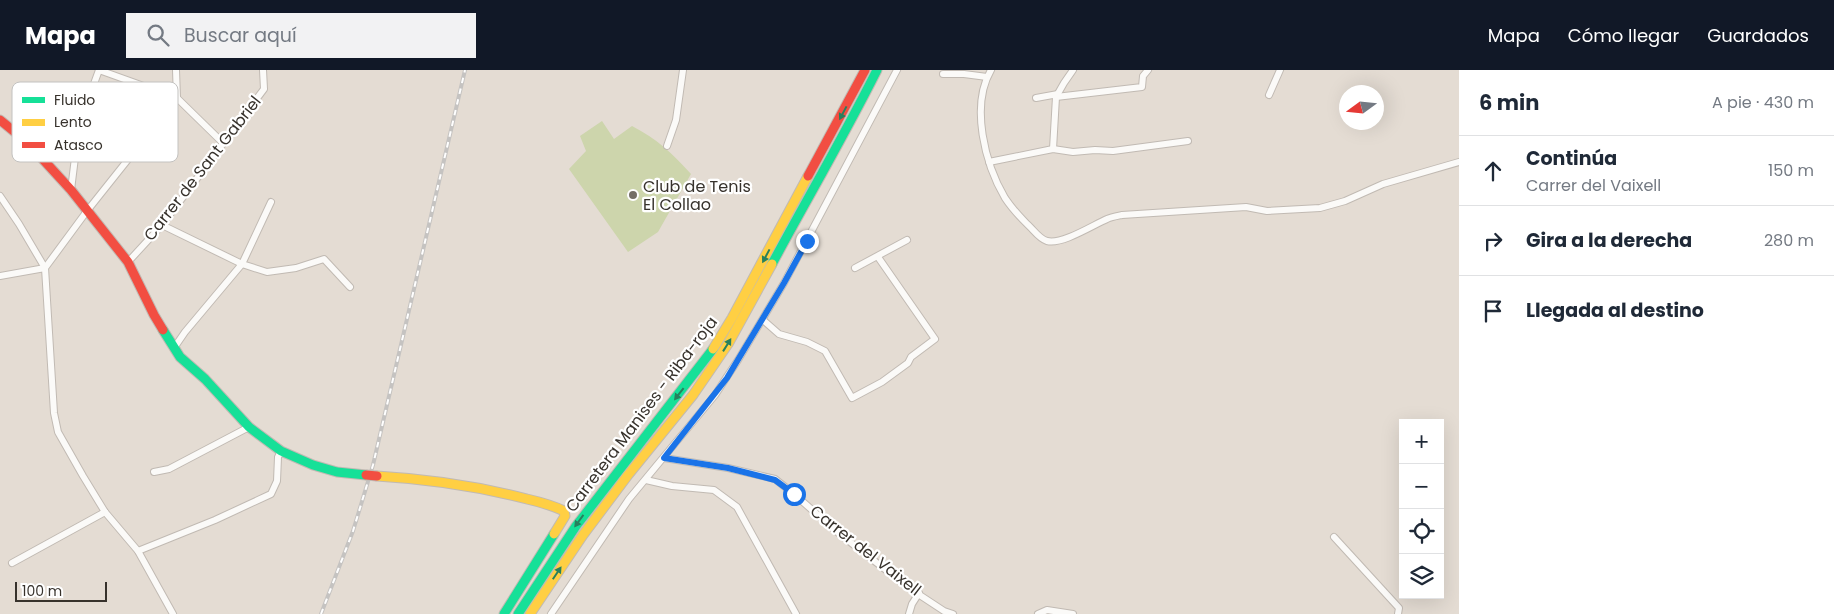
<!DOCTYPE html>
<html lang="es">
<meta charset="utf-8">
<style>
:root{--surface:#fff;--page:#f2f2f3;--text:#1f2937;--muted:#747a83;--line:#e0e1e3;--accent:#111827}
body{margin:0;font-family:Poppins,sans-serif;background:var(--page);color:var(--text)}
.controls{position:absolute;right:15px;bottom:15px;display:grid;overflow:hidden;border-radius:0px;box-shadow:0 5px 20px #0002}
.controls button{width:45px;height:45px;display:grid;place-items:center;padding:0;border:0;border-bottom:1px solid var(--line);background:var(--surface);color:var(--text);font:25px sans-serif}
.compass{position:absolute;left:1339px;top:15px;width:45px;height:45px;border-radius:50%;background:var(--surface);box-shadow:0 5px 20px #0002;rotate:255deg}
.scale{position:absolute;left:15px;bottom:12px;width:92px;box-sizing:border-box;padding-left:5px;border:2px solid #37322c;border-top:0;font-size:14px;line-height:18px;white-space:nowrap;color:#37322c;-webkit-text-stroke:4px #fff;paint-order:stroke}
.stop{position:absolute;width:15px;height:15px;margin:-11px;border:4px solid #1a73e8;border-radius:50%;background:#fff}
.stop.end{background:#1a73e8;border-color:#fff;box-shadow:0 1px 5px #0008}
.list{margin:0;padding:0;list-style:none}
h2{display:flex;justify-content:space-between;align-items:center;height:65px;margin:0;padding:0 20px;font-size:21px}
h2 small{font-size:16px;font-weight:400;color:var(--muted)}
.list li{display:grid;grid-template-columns:32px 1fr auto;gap:15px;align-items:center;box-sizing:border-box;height:70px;padding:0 20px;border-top:1px solid var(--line)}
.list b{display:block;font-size:19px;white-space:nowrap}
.list p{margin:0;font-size:16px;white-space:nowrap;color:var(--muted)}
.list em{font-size:16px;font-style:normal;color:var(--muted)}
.icon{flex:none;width:28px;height:28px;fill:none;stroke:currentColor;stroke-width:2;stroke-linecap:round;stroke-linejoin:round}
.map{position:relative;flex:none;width:1459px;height:544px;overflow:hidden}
header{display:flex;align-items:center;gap:30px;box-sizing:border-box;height:70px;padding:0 25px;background:var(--accent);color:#fff}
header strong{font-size:24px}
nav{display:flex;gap:28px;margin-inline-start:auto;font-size:18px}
.search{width:350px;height:45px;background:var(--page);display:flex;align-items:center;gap:12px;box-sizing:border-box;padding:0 18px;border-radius:0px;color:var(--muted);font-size:19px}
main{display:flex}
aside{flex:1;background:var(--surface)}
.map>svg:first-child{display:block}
.pitch{fill:#cdd5ac}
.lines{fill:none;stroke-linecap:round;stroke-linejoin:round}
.street-casing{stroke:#c1bab3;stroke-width:8}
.fast-casing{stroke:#c1bab3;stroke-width:11}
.slow-casing{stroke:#c1bab3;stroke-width:11}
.jam-casing{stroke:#c1bab3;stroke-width:11}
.street{stroke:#fbfaf8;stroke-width:6}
.fast{stroke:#16e098;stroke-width:9}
.slow{stroke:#ffcf43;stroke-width:9}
.jam{stroke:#f24e42;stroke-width:9}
.rail-casing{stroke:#c5c3c1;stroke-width:4}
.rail{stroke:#fff;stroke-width:2;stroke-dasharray:5.5;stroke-linecap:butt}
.jam-bridge-casing{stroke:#c1bab3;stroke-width:11;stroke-linecap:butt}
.jam-bridge{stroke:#f24e42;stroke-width:9}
.oneway{fill:#28805d}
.route{stroke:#1a73e8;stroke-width:6}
.poi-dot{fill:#746e66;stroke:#fff;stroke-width:2}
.labels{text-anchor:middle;stroke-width:4.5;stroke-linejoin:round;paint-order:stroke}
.street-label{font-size:16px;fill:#37322c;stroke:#fff}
.poi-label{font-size:16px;fill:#37322c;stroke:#fff;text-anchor:start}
.key{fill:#fff;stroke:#c3c2c0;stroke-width:1}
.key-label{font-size:14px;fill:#37322c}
</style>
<header>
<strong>Mapa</strong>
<div class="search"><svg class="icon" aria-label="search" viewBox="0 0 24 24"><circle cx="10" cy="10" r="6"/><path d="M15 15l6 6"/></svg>Buscar aquí</div>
<nav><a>Mapa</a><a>Cómo llegar</a><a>Guardados</a></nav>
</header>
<main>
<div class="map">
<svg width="1459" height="544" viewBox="0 0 1459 544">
<rect width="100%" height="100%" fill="#e4dcd3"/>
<path class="pitch" d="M602,51L614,69L632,56C657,69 672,83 691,104L658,162L628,182L569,99L586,81L580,66Z"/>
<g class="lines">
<g class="street-casing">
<g id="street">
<polyline points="99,0 177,28 223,73"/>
<path d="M991,0C970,36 985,94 1005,128C1011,137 1019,146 1027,154C1033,159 1039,169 1047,171C1062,175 1093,155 1107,149C1111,147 1117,146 1122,145L1246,137L1267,141L1320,138L1345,131L1383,114L1459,92"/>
<polyline points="943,4 964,4 987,7"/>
<polyline points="1269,25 1280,0"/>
<polyline points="1056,27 1142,17 1143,6 1148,0"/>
<polyline points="1036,28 1058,24"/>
<polyline points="667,76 676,50 683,0"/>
<polyline points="1053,79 1056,27 1064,13 1073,0"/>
<polyline points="989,92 1053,79 1073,82 1095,80 1113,81 1188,71"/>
<polyline points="71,120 79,55 99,0"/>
<polyline points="0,126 19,154 45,198 54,343 58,362 83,406 105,442 138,481 173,544"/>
<polyline points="162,155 242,194 267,202 296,198 324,189 350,217"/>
<polyline points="128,192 162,155 264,19 263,0"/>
<polyline points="855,198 907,170"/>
<polyline points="0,206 45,198 87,141 177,28 176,0"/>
<polyline points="763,250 779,264 807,272 825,281 852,328 882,312 908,293 911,287 935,269 878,187"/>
<polyline points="174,278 185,262 242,194 271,132"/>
<polyline points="664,388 728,398 775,409 794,424 836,461 909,518 944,541 953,544"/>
<polyline points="154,402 169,399 249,357"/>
<polyline points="646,410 672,416 714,420 737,437 796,544"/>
<polyline points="1334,467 1399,538 1398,544"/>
<polyline points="138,481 215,450 271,424 277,411 278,387 281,381"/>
<polyline points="12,493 105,442"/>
<polyline points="551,544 629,429 715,325 738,290 784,213 897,0"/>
<polyline points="909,544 912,534 919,523"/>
<polyline points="1038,544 1047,540 1073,544"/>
</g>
</g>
<g class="fast-casing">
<g id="fast">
<path d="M772,194C807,129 844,66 877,0"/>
<polyline points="163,260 180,287 205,309 249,357 281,381 313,395 337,402 366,405"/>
<polyline points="504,544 554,464"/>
<polyline points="518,544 576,456 713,279"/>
</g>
</g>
<g class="slow-casing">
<g id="slow">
<polyline points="713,279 732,248 808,106"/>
<path d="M377,406C428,409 477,416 527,429C540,432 552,435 564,441L565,446L554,464"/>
<polyline points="530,544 583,465 628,405 693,325 728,274 772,194"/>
</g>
</g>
<g class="jam-casing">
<g id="jam">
<polyline points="0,50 27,72 71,120 128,192 154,245 163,260"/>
<polyline points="808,106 865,0"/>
</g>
</g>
<use href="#street" class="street"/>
<use href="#fast" class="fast"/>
<use href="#slow" class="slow"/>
<use href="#jam" class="jam"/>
<g class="rail-casing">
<polyline id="rail" points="321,544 353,461 373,395 465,0"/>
</g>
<use href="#rail" class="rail"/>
<g class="jam-bridge-casing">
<polyline id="jam-bridge" points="366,405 377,406"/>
</g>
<use href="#jam-bridge" class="jam-bridge"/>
</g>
<defs><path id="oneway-solid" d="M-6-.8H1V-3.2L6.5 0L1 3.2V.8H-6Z" transform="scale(1.25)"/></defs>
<g class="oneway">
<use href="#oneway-solid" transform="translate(843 43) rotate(118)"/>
<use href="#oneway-solid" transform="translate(766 186) rotate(118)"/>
<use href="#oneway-solid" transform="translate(727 275) rotate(-58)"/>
<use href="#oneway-solid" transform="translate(679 324) rotate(128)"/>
<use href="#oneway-solid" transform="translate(579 451) rotate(126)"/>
<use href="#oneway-solid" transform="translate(557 503) rotate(-56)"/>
</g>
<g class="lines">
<polyline class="route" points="794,424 775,410 728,398 664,388 727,308 784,213 807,171"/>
</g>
<circle class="poi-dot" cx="633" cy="125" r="5"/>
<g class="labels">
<g class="street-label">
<text transform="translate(202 98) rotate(-52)" y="6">Carrer de Sant Gabriel</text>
<text transform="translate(641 344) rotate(-53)" y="6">Carretera Manises - Riba-roja</text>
<text transform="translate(866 480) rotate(38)" y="6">Carrer del Vaixell</text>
</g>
<g class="poi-label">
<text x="643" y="122">Club de Tenis<tspan x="643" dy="18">El Collao</tspan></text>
</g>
</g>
<rect x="12" y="12" width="166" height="80" rx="8" class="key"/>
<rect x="22" y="27" width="23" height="6" fill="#16e098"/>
<rect x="22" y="49" width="23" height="7" fill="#ffcf43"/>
<rect x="22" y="72" width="23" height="6" fill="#f24e42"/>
<g class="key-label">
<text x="54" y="35">Fluido</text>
<text x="54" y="57">Lento</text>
<text x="54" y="80">Atasco</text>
</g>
</svg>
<div class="controls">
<button>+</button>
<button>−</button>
<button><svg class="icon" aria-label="locate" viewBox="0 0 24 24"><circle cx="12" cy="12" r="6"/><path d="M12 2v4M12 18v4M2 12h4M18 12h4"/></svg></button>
<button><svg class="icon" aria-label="layers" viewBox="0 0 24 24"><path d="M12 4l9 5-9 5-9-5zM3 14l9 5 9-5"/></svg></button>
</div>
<svg class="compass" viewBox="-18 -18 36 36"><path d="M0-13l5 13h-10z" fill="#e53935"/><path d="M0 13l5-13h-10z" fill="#747a83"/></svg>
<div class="scale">100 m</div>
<div class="stop" style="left:794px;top:424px"></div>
<div class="stop end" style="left:807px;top:171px"></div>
</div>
<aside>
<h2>6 min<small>A pie · 430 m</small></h2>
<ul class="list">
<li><svg class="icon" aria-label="ahead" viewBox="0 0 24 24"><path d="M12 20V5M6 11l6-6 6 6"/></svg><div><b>Continúa</b><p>Carrer del Vaixell</p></div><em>150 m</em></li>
<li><svg class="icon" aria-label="right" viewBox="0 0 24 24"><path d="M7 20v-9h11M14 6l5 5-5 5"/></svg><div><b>Gira a la derecha</b></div><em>280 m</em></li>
<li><svg class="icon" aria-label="arrive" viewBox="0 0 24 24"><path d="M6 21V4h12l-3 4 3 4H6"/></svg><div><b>Llegada al destino</b></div></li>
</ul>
</aside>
</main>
